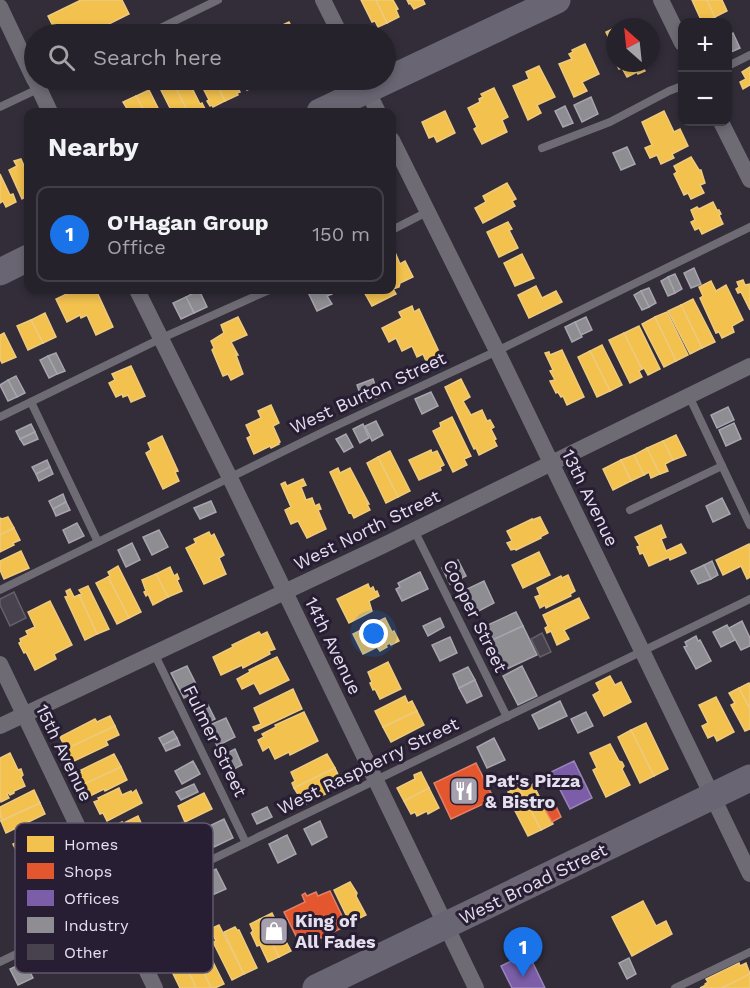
<!DOCTYPE html>
<meta charset="utf-8">
<style>
:root{--surface:#26222b;--page:#2e2a33;--text:#f1f3f6;--muted:#a4a4a9;--line:#423f47;--accent:#1a73e8}
body{margin:0;font-family:"Work Sans",sans-serif;background:var(--page);color:var(--text)}
.controls{position:absolute;right:18px;top:18px;display:grid;overflow:hidden;border-radius:12px;box-shadow:0 3px 9px #0003}
.controls button{width:54px;height:54px;display:grid;place-items:center;padding:0;border:0;border-bottom:2px solid var(--line);background:var(--surface);color:var(--text);font:30px sans-serif}
.compass{position:absolute;left:606px;top:18px;width:54px;height:54px;border-radius:50%;background:var(--surface);box-shadow:0 3px 9px #0003;rotate:333deg}
.you{position:absolute;left:374px;top:634px;width:21px;height:21px;margin:-15px;border:4px solid #fff;border-radius:50%;background:#1a73e8;box-shadow:0 0 0 9px #1a73e833}
.badge{display:grid;place-items:center;width:39px;height:39px;border-radius:50%;background:var(--accent);color:#fff;font-size:20px;font-weight:700}
.pin{position:absolute;translate:-50% -50px;filter:drop-shadow(0 2px 3px #0008)}
.pin::after{content:'';position:absolute;top:32px;width:21px;height:18px;background:inherit;clip-path:polygon(0 0,100% 0,50% 100%)}
.list{margin:0;padding:0;list-style:none}
h2{display:flex;justify-content:space-between;align-items:center;height:78px;margin:0;padding:0 24px;font-size:26px}
h2 small{font-size:20px;font-weight:400;color:var(--muted)}
.list li{display:grid;grid-template-columns:39px 1fr auto;gap:18px;align-items:center;box-sizing:border-box;height:96px;margin:0 12px 12px;padding:0 12px;border:2px solid var(--line);border-radius:12px}
.list b{display:block;font-size:22px;white-space:nowrap}
.list p{margin:0;font-size:20px;white-space:nowrap;color:var(--muted)}
.list em{font-size:20px;font-style:normal;color:var(--muted)}
.icon{flex:none;width:33px;height:33px;fill:none;stroke:currentColor;stroke-width:2;stroke-linecap:round;stroke-linejoin:round}
.map{position:relative;flex:none;width:750px;height:988px;overflow:hidden}
.search{position:absolute;background:var(--surface);box-shadow:0 3px 9px #0003;left:24px;top:24px;width:372px;height:66px;display:flex;align-items:center;gap:15px;box-sizing:border-box;padding:0 21px;border-radius:33px;color:var(--muted);font-size:22px}
.panel{position:absolute;background:var(--surface);box-shadow:0 3px 9px #0003;left:24px;top:108px;width:372px;height:186px;border-radius:12px}
.map>svg:first-child{display:block}
.homes{fill:#f2c14e;stroke:#eeca7e;stroke-width:1.5}
.shops{fill:#e4572e;stroke:#e48067;stroke-width:1.5}
.offices{fill:#7b5ea7;stroke:#9a84bc;stroke-width:1.5}
.industry{fill:#8d8d92;stroke:#a7a5ad;stroke-width:1.5}
.building{fill:#47424d;stroke:#65616b;stroke-width:1.5}
.lines{fill:none;stroke-linecap:round;stroke-linejoin:round}
.service{stroke:#6f6b75;stroke-width:8}
.minor{stroke:#6f6b75;stroke-width:16}
.primary{stroke:#6a6572;stroke-width:27}
.labels{text-anchor:middle;stroke-width:6;stroke-linejoin:round;paint-order:stroke}
.street-label{font-size:18px;fill:#e4deed;stroke:#271e34}
.poi-label{font-size:18px;font-weight:bold;fill:#e4deed;stroke:#271e34;text-anchor:start}
.key{fill:#271e34;stroke:#60586c;stroke-width:1.5}
.key-label{font-size:16px;fill:#e4deed}
</style>
<div class="map">
<svg width="750" height="988" viewBox="0 0 750 988">
<rect width="100%" height="100%" fill="#322d39"/>
<g class="homes">
<polygon points="81,0 122,0 129,14 89,34 57,34 48,16"/>
<polygon points="361,0 376,0 387,23 378,27 375,21 372,22"/>
<polygon points="376,0 393,0 398,9 396,10 399,17 387,23"/>
<polygon points="407,0 423,0 425,4 414,9 410,3 409,4"/>
<polygon points="692,0 707,0 715,17 702,22"/>
<polygon points="707,0 722,0 727,11 715,17"/>
<polygon points="289,22 295,34 279,34 276,28"/>
<polygon points="615,28 615,51 606,32"/>
<polygon points="585,44 599,74 582,82 587,91 574,97 559,64 572,59 569,54 573,52 572,50"/>
<polygon points="616,63 640,63 645,71 638,74 637,72 627,77 622,68 619,69"/>
<polygon points="539,66 555,97 537,105 541,113 528,120 513,86 529,79 526,72"/>
<polygon points="750,67 750,85 743,89 740,82 746,79 742,72"/>
<polygon points="172,80 188,112 172,112 159,86"/>
<polygon points="172,80 188,80 200,104 202,103 205,109 203,110 203,111 201,112 188,112"/>
<polygon points="199,80 215,80 225,101 213,107 212,105 210,106 207,101 209,100"/>
<polygon points="215,80 231,80 234,87 237,86 240,92 237,93 238,95 225,101"/>
<polygon points="242,80 258,80 260,84 247,90 244,86 245,85"/>
<polygon points="494,88 508,117 502,120 507,132 482,144 474,129 477,127 468,108 480,102 479,99 483,97 481,94"/>
<polygon points="149,90 160,112 145,112 136,96"/>
<polygon points="136,96 145,112 129,112 123,102"/>
<polygon points="445,111 455,133 437,142 434,136 429,138 422,122"/>
<polygon points="664,111 674,132 680,129 688,146 672,154 674,158 661,164 657,155 650,158 645,148 652,145 642,122"/>
<polygon points="691,157 699,170 701,170 705,183 700,185 704,193 691,199 688,193 684,195 674,174 677,172 674,166"/>
<polygon points="21,159 28,175 28,195 22,199 9,170 17,166 14,161"/>
<polygon points="0,174 10,195 13,194 16,202 6,207 3,201 0,203"/>
<polygon points="507,183 516,199 512,201 515,206 483,223 475,208 486,202 483,196"/>
<polygon points="713,202 717,210 719,210 721,214 719,215 723,224 702,234 699,228 695,230 691,222 695,220 691,210 697,207 699,209"/>
<polygon points="508,222 512,229 509,230 518,248 499,257 487,232"/>
<polygon points="394,250 400,264 405,261 413,277 400,283 399,287 393,289 396,294 372,306 363,290 392,290 392,251"/>
<polygon points="522,254 534,278 515,286 504,263"/>
<polygon points="743,280 745,285 750,284 750,310 741,292 738,293 736,289 739,287 737,282"/>
<polygon points="711,281 716,291 726,285 743,320 732,326 734,332 722,338 719,332 716,333 700,298 703,296 699,287"/>
<polygon points="536,286 542,298 556,291 562,302 529,318 518,295"/>
<polygon points="75,290 96,290 113,327 96,335 87,315 81,318 80,315 67,322 56,299"/>
<polygon points="693,299 715,342 702,348 681,305"/>
<polygon points="681,305 702,348 690,354 668,311"/>
<polygon points="412,306 414,312 419,309 440,354 426,361 423,354 417,357 412,346 402,351 396,338 389,342 382,328 402,318 399,312"/>
<polygon points="667,312 688,355 676,361 655,317"/>
<polygon points="45,313 56,337 43,343 31,320"/>
<polygon points="238,317 247,335 231,342 238,355 236,355 243,374 231,380 228,374 223,376 212,350 214,348 211,341 224,333 221,325"/>
<polygon points="655,317 676,361 664,367 642,324"/>
<polygon points="31,320 43,343 28,350 17,326"/>
<polygon points="639,326 660,369 648,375 644,368 642,369 624,333"/>
<polygon points="4,333 16,357 2,363 0,359 0,335"/>
<polygon points="624,333 642,369 639,371 642,377 630,383 609,340"/>
<polygon points="602,345 622,385 610,391 590,351"/>
<polygon points="562,350 584,397 567,405 563,396 561,397 558,392 556,393 550,381 555,380 550,371 553,370 545,353 549,352 550,355"/>
<polygon points="590,351 610,391 597,397 578,357"/>
<polygon points="131,366 145,396 131,402 128,395 123,397 122,394 116,397 109,383 115,380 112,374"/>
<polygon points="461,379 470,397 463,401 471,415 482,410 487,421 490,420 494,427 491,429 496,439 494,440 497,446 479,455 476,448 474,449 445,387"/>
<polygon points="271,405 279,423 273,426 280,442 278,443 279,444 271,448 270,446 254,454 247,438 251,436 246,425 261,418 258,411"/>
<polygon points="452,417 471,456 464,459 467,465 453,472 433,431 441,427 440,423"/>
<polygon points="676,435 686,455 673,460 663,441"/>
<polygon points="162,436 178,471 175,472 179,481 163,489 146,453 151,450 148,443"/>
<polygon points="663,441 673,460 665,464 668,471 660,474 647,448"/>
<polygon points="647,448 660,474 651,478 649,472 644,475 634,455"/>
<polygon points="431,450 432,453 437,451 444,465 440,467 441,470 419,480 409,460"/>
<polygon points="390,451 410,491 398,497 378,457"/>
<polygon points="634,455 644,475 631,481 621,460"/>
<polygon points="378,457 398,497 386,503 367,463"/>
<polygon points="621,460 631,481 613,490 603,469"/>
<polygon points="338,468 340,473 350,468 369,504 367,504 370,510 354,518 351,512 349,513 330,472"/>
<polygon points="303,479 306,485 301,487 306,500 312,498 315,506 319,504 321,509 318,510 326,529 307,538 298,521 291,524 285,510 291,507 281,484 285,482 287,486"/>
<polygon points="8,517 14,528 0,535 0,518 2,519"/>
<polygon points="540,517 548,533 540,537 541,538 516,550 515,549 511,550 507,543 512,541 507,531 532,519 532,520"/>
<polygon points="661,525 666,537 661,539 666,551 681,544 686,553 670,560 669,557 649,566 643,553 640,554 637,547 640,546 635,537"/>
<polygon points="14,528 20,540 13,543 14,545 0,552 0,535"/>
<polygon points="209,532 211,536 214,534 224,555 219,558 226,574 204,584 186,548 196,543 194,539"/>
<polygon points="749,544 750,547 750,577 747,579 741,566 723,575 716,560"/>
<polygon points="21,551 29,568 4,579 0,570 0,561"/>
<polygon points="539,552 550,575 523,588 512,565"/>
<polygon points="118,566 141,612 129,618 108,577 110,576 108,572"/>
<polygon points="170,567 174,576 177,574 179,579 177,580 182,591 168,597 156,574"/>
<polygon points="156,574 168,597 153,605 148,594 146,596 144,592 146,591 142,580"/>
<polygon points="568,575 575,591 570,594 571,596 546,608 545,605 540,608 535,597 540,595 537,588 561,576 562,578"/>
<polygon points="108,577 129,618 117,624 96,583"/>
<polygon points="368,584 370,589 373,587 375,592 377,591 379,596 369,601 372,611 349,623 337,599"/>
<polygon points="88,586 109,629 97,634 79,595 82,594 79,590"/>
<polygon points="70,589 74,597 79,595 97,634 85,640 65,597 68,596 66,591"/>
<polygon points="579,598 589,618 564,630 569,639 557,645 551,631 547,633 545,628 548,626 543,615"/>
<polygon points="50,601 72,645 54,654 56,659 35,670 26,652 24,653 19,643 21,642 20,639 28,635 26,631 35,627 28,612"/>
<polygon points="385,618 392,632 394,631 399,641 391,645 390,643 386,645 387,647 380,651 377,647 363,654 353,634"/>
<polygon points="259,632 261,635 267,632 275,649 269,651 270,654 243,668 242,665 221,675 213,657 233,647 232,645"/>
<polygon points="277,657 289,680 260,694 254,683 242,689 237,679 250,672 249,670"/>
<polygon points="388,662 401,689 380,699 375,689 373,690 370,683 372,682 368,672"/>
<polygon points="610,676 615,685 621,682 631,702 604,716 593,695 600,691 596,683"/>
<polygon points="749,683 750,684 750,709 739,688"/>
<polygon points="739,688 750,709 750,729 745,731 731,705 735,703 729,693"/>
<polygon points="293,689 302,709 255,731 253,727 261,724 254,708"/>
<polygon points="405,696 408,703 412,701 417,711 383,727 375,711"/>
<polygon points="716,697 734,732 717,741 714,735 708,738 702,726 708,723 699,705"/>
<polygon points="417,711 424,725 391,742 383,727"/>
<polygon points="304,712 318,741 290,755 289,752 275,759 269,747 263,751 258,740 264,737 262,734 276,727 275,725"/>
<polygon points="110,716 115,726 66,749 60,737 95,719 97,722"/>
<polygon points="646,723 668,769 654,776 631,730"/>
<polygon points="115,726 119,735 106,741 108,745 72,762 66,749"/>
<polygon points="631,730 654,776 640,783 618,737"/>
<polygon points="610,744 619,761 622,762 624,766 622,769 630,785 606,797 593,770 597,768 590,753"/>
<polygon points="10,753 18,770 21,769 23,775 21,777 25,786 14,791 14,793 10,795 9,793 7,794 9,798 1,802 0,799 0,758"/>
<polygon points="114,754 121,767 82,785 76,775 82,772 81,770"/>
<polygon points="327,754 335,768 294,788 292,783 295,781 291,772"/>
<polygon points="121,767 127,780 105,791 104,789 88,797 82,785"/>
<polygon points="335,768 343,785 306,804 301,795 299,796 294,788"/>
<polygon points="421,772 429,788 404,801 397,788 415,779 414,775"/>
<polygon points="522,781 523,784 526,783 528,787 533,784 553,824 541,830 517,784"/>
<polygon points="517,784 541,830 528,836 508,797 511,796 508,792 514,789 512,786"/>
<polygon points="119,788 122,795 131,791 132,793 136,790 142,803 107,821 103,813 100,814 94,802 99,800 98,798"/>
<polygon points="429,788 439,808 428,814 427,811 417,816 415,812 411,814 404,801"/>
<polygon points="34,790 40,803 1,821 0,807"/>
<polygon points="204,793 212,809 185,822 178,806"/>
<polygon points="40,803 45,814 6,833 1,821"/>
<polygon points="138,816 145,832 120,846 119,844 113,847 106,832 111,829 110,828 122,822 122,824"/>
<polygon points="50,828 55,838 19,856 13,844 43,829 44,831"/>
<polygon points="350,882 357,893 356,896 366,915 350,923 334,890"/>
<polygon points="643,901 656,926 666,921 672,934 632,956 612,917"/>
<polygon points="272,913 276,921 278,919 285,933 282,934 291,951 279,957 260,919"/>
<polygon points="260,919 279,957 268,962 260,945 257,946 251,933 253,931 250,924"/>
<polygon points="219,925 244,974 232,980 213,942 216,941 210,929"/>
<polygon points="235,927 237,930 239,930 257,968 244,974 224,932"/>
<polygon points="202,940 224,984 215,988 211,988 191,945"/>
<polygon points="177,946 183,958 196,988 180,988 163,953"/>
<polygon points="191,955 194,961 197,959 211,988 196,988 183,958"/>
<polygon points="739,963 740,966 746,963 750,974 722,988 700,988 706,985 705,984 708,982 706,979"/>
<polygon points="750,974 750,988 722,988"/>
</g>
<g class="shops">
<polygon points="476,763 494,799 451,819 434,783"/>
<polygon points="555,804 561,817 552,822 545,809"/>
<polygon points="330,891 344,920 341,922 344,927 321,938 318,933 299,942 284,912 305,902 302,895 305,893 307,896 316,892 318,896"/>
</g>
<g class="offices">
<polygon points="574,761 592,798 570,809 551,772"/>
<polygon points="528,953 545,988 512,988 501,966"/>
</g>
<g class="industry">
<polygon points="733,33 740,48 731,52 728,44 728,36"/>
<polygon points="591,97 598,114 582,122 574,105"/>
<polygon points="565,106 573,123 563,127 555,111"/>
<polygon points="627,147 635,164 621,170 613,153"/>
<polygon points="694,268 701,284 691,288 684,273"/>
<polygon points="675,274 682,289 675,293 668,277"/>
<polygon points="668,277 675,293 668,296 661,281"/>
<polygon points="649,288 656,303 649,307 641,291"/>
<polygon points="199,290 207,307 194,313 186,297"/>
<polygon points="307,290 330,290 332,294 327,296 332,304 317,311"/>
<polygon points="641,291 649,307 642,310 634,295"/>
<polygon points="186,297 194,313 181,319 173,303"/>
<polygon points="586,317 592,330 581,335 575,322"/>
<polygon points="575,322 582,337 572,342 565,327"/>
<polygon points="56,353 65,371 57,374 48,356"/>
<polygon points="48,356 57,374 49,378 40,360"/>
<polygon points="16,376 25,393 17,397 8,380"/>
<polygon points="373,379 379,397 363,402 357,385"/>
<polygon points="8,380 17,397 8,401 0,385"/>
<polygon points="431,392 438,406 422,414 415,399"/>
<polygon points="728,407 734,420 717,428 711,415"/>
<polygon points="376,421 383,435 372,441 365,426"/>
<polygon points="734,423 741,439 726,446 719,430"/>
<polygon points="31,424 35,432 20,439 16,431"/>
<polygon points="363,424 369,438 360,443 353,429"/>
<polygon points="35,432 38,439 24,445 20,439"/>
<polygon points="346,434 353,447 344,452 336,439"/>
<polygon points="47,460 50,467 36,474 32,467"/>
<polygon points="50,467 53,474 39,481 36,474"/>
<polygon points="63,494 66,502 53,509 49,501"/>
<polygon points="722,498 730,514 713,522 706,506"/>
<polygon points="211,501 216,512 200,519 194,508"/>
<polygon points="66,502 70,510 56,516 53,509"/>
<polygon points="77,523 84,536 69,543 63,530"/>
<polygon points="159,530 168,547 152,555 143,537"/>
<polygon points="132,543 140,560 126,567 118,550"/>
<polygon points="458,560 466,576 450,584 442,568"/>
<polygon points="712,561 718,575 711,579 704,565"/>
<polygon points="704,565 711,579 698,584 691,571"/>
<polygon points="420,572 428,589 402,601 396,589 400,587 398,583"/>
<polygon points="484,581 494,603 475,613 465,590"/>
<polygon points="516,612 523,626 486,643 479,629"/>
<polygon points="440,618 444,627 428,636 423,626"/>
<polygon points="742,621 750,638 750,646 741,650 729,628"/>
<polygon points="727,625 735,640 721,647 713,632"/>
<polygon points="523,626 537,655 500,672 486,643"/>
<polygon points="696,636 698,641 700,640 711,661 696,669 684,647 687,646 685,642"/>
<polygon points="450,637 457,653 440,661 432,645"/>
<polygon points="187,666 199,690 184,698 171,673"/>
<polygon points="522,666 537,696 518,705 503,676"/>
<polygon points="468,667 475,680 459,688 453,674"/>
<polygon points="475,680 482,696 467,703 459,688"/>
<polygon points="560,701 567,716 539,729 532,715"/>
<polygon points="208,705 215,719 201,726 194,711"/>
<polygon points="586,712 593,726 578,733 571,719"/>
<polygon points="226,718 235,737 217,746 208,726"/>
<polygon points="173,731 177,738 163,745 159,738"/>
<polygon points="177,738 180,745 166,751 163,745"/>
<polygon points="494,738 505,760 487,768 477,747"/>
<polygon points="235,749 242,765 226,773 219,757"/>
<polygon points="193,761 200,774 182,784 175,771"/>
<polygon points="194,784 198,792 181,800 176,792"/>
<polygon points="267,807 272,817 257,824 252,814"/>
<polygon points="224,819 233,838 214,847 205,828"/>
<polygon points="320,821 327,837 312,845 304,829"/>
<polygon points="287,835 296,854 278,863 269,844"/>
<polygon points="216,869 226,889 210,896 201,877"/>
<polygon points="629,958 636,974 627,979 619,963"/>
<polygon points="25,962 33,978 18,985 10,969"/>
</g>
<g class="building">
<polygon points="14,592 26,618 10,626 0,605 0,599"/>
<polygon points="542,633 551,652 540,657 531,639"/>
<polygon points="183,822 186,829 175,835 172,827"/>
</g>
<g class="lines">
<g class="service">
<polyline points="148,34 218,0"/>
<polyline points="728,66 750,55"/>
<polyline points="0,107 57,80"/>
<polyline points="542,148 610,122 669,91 682,86"/>
<polyline points="392,230 427,212"/>
<polyline points="689,396 750,525"/>
<polyline points="31,402 98,542"/>
<polyline points="0,417 162,338 269,290"/>
<polyline points="630,510 722,466"/>
<polyline points="414,530 507,717"/>
<polyline points="0,590 327,430 497,351 750,227"/>
<polyline points="154,653 246,843"/>
<polyline points="0,962 750,599"/>
<polyline points="675,988 750,952"/>
</g>
<g class="minor">
<polyline points="323,0 340,34"/>
<polyline points="661,0 682,43"/>
<polyline points="0,7 34,79"/>
<polyline points="35,80 50,112"/>
<polyline points="364,84 378,112"/>
<polyline points="721,122 750,180"/>
<polyline points="392,140 497,351 750,874"/>
<polyline points="137,290 230,478 476,988"/>
<polyline points="0,664 155,988"/>
<polyline points="0,726 382,546 750,366"/>
</g>
<g class="primary">
<polyline points="320,112 557,0"/>
<polyline points="0,272 28,258"/>
<polyline points="316,988 750,778"/>
</g>
</g>
<defs>
<g id="restaurant-square" transform="scale(1.5)"><rect x="-9" y="-9" width="18" height="18" rx="4" fill="#a6a0ae" stroke="#271e34"/><path d="M-5-6h1v4h1v-4h1v4h1v-4h1v5L-1.5 .5V6h-2V.5L-5-1ZM5-6V6H3V1.5H1.5Q1.5-4 5-6Z" fill="#fff"/></g>
<g id="shop-square" transform="scale(1.5)"><rect x="-9" y="-9" width="18" height="18" rx="4" fill="#a6a0ae" stroke="#271e34"/><path d="M-5-2.5h2.3a2.7 3.5 0 0 1 5.4 0H5L5.5 6h-11ZM-1.5-2.5h3a1.5 2.3 0 0 0-3 0Z" fill="#fff"/></g>
</defs>
<g fill-rule="evenodd">
<use href="#restaurant-square" x="464" y="791"/>
<use href="#shop-square" x="274" y="931"/>
</g>
<g class="labels">
<g class="street-label">
<text transform="translate(368 393) rotate(-25)" y="6">West Burton Street</text>
<text transform="translate(590 498) rotate(64)" y="6">13th Avenue</text>
<text transform="translate(367 530) rotate(-26)" y="6">West North Street</text>
<text transform="translate(475 616) rotate(64)" y="6">Cooper Street</text>
<text transform="translate(333 646) rotate(64)" y="6">14th Avenue</text>
<text transform="translate(215 741) rotate(64)" y="6">Fulmer Street</text>
<text transform="translate(64 753) rotate(64)" y="6">15th Avenue</text>
<text transform="translate(368 766) rotate(-26)" y="6">West Raspberry Street</text>
<text transform="translate(533 884) rotate(-26)" y="6">West Broad Street</text>
</g>
<g class="poi-label">
<text x="485" y="787">Pat's Pizza<tspan x="485" dy="21">&amp; Bistro</tspan></text>
<text x="295" y="927">King of<tspan x="295" dy="21">All Fades</tspan></text>
</g>
</g>
<rect x="15" y="823" width="198" height="150" rx="9" class="key"/>
<rect x="27" y="836" width="27" height="16" fill="#f2c14e"/>
<rect x="27" y="863" width="27" height="16" fill="#e4572e"/>
<rect x="27" y="890" width="27" height="16" fill="#7b5ea7"/>
<rect x="27" y="917" width="27" height="16" fill="#8d8d92"/>
<rect x="27" y="944" width="27" height="16" fill="#47424d"/>
<g class="key-label">
<text x="64" y="850">Homes</text>
<text x="64" y="877">Shops</text>
<text x="64" y="904">Offices</text>
<text x="64" y="931">Industry</text>
<text x="64" y="958">Other</text>
</g>
</svg>
<div class="controls">
<button>+</button>
<button>−</button>
</div>
<svg class="compass" viewBox="-18 -18 36 36"><path d="M0-13l5 13h-10z" fill="#e53935"/><path d="M0 13l5-13h-10z" fill="#a4a4a9"/></svg>
<div class="you"></div>
<div class="pin badge" style="left:523px;top:977px">1</div>
<div class="search"><svg class="icon" aria-label="search" viewBox="0 0 24 24"><circle cx="10" cy="10" r="6"/><path d="M15 15l6 6"/></svg>Search here</div>
<section class="panel">
<h2>Nearby<small></small></h2>
<ul class="list">
<li><span class="badge">1</span><div><b>O'Hagan Group</b><p>Office</p></div><em>150 m</em></li>
</ul>
</section>
</div>
